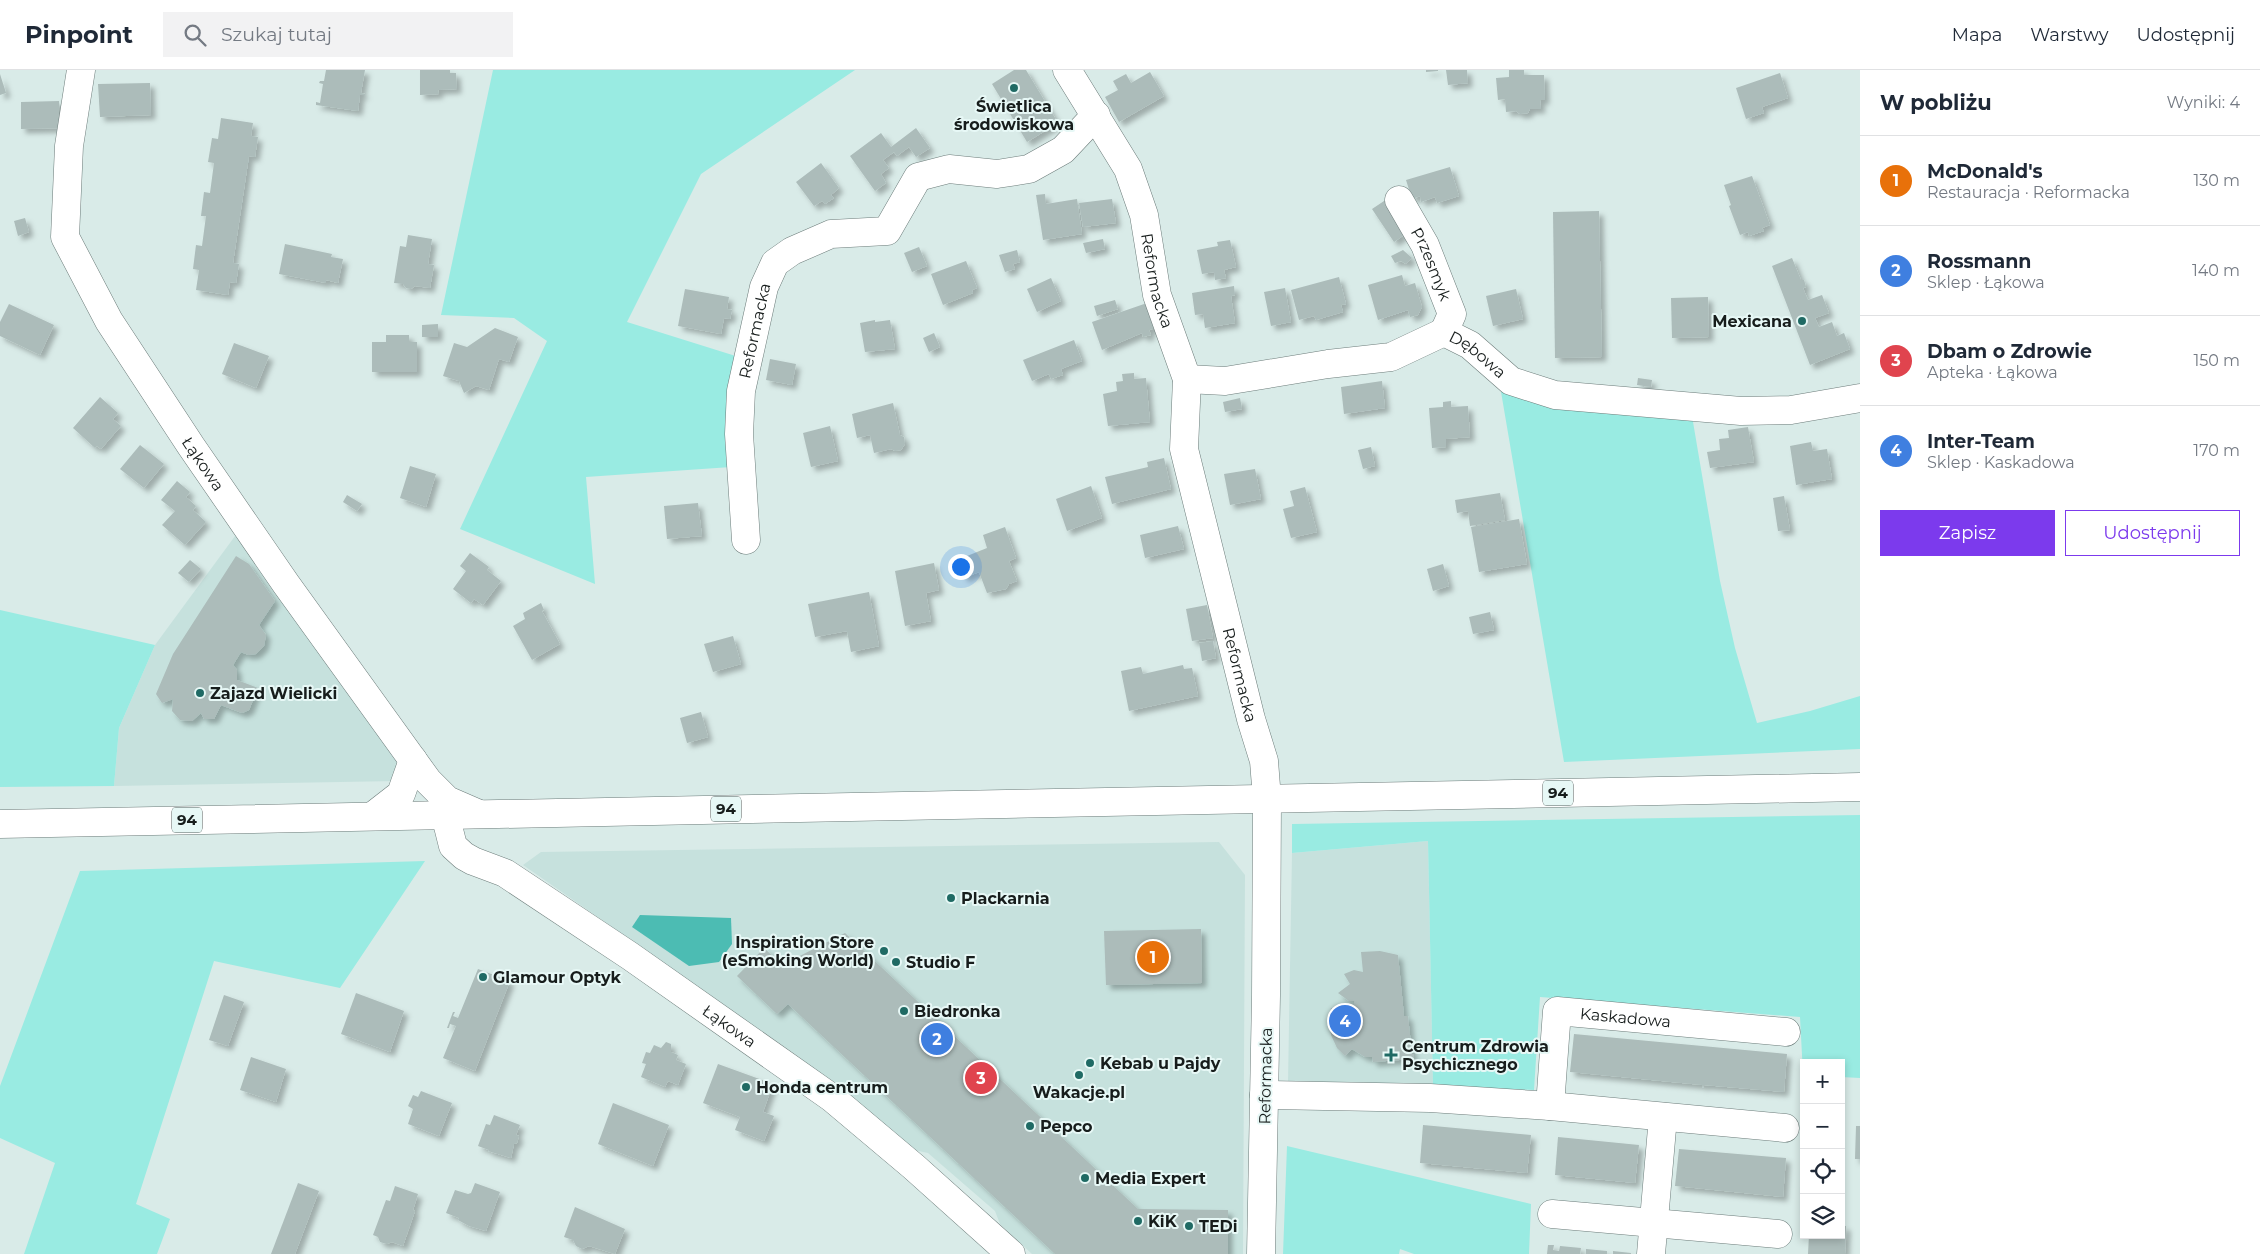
<!DOCTYPE html>
<html lang="pl">
<meta charset="utf-8">
<style>
:root{--surface:#fff;--page:#f2f2f3;--text:#1f2937;--muted:#747a83;--line:#e0e1e3;--accent:#7c3aed}
body{margin:0;font-family:Montserrat,sans-serif;background:var(--page);color:var(--text)}
.controls{position:absolute;right:15px;bottom:15px;display:grid;overflow:hidden;border-radius:0px;box-shadow:0 2px 8px #0003}
.controls button{width:45px;height:45px;display:grid;place-items:center;padding:0;border:0;border-bottom:1px solid var(--line);background:var(--surface);color:var(--text);font:25px sans-serif}
.you{position:absolute;left:960px;top:496px;width:18px;height:18px;margin:-12px;border:4px solid #fff;border-radius:50%;background:#1a73e8;box-shadow:0 0 0 8px #1a73e833}
.badge{display:grid;place-items:center;width:32px;height:32px;border-radius:50%;background:var(--accent);color:#fff;font-size:16px;font-weight:700}
.pin{position:absolute;translate:-50% -50%;border:2px solid #fff;box-shadow:0 1px 5px #0006}
.list{margin:0;padding:0;list-style:none}
h2{display:flex;justify-content:space-between;align-items:center;height:65px;margin:0;padding:0 20px;font-size:21px}
h2 small{font-size:16px;font-weight:400;color:var(--muted)}
.list li{display:grid;grid-template-columns:32px 1fr auto;gap:15px;align-items:center;box-sizing:border-box;height:90px;padding:0 20px;border-top:1px solid var(--line)}
.list b{display:block;font-size:19px;white-space:nowrap}
.list p{margin:0;font-size:16px;white-space:nowrap;color:var(--muted)}
.list em{font-size:16px;font-style:normal;color:var(--muted)}
.actions{display:flex;gap:10px;padding:15px 20px}
.actions a{flex:1;padding:11px 0;border:1px solid var(--accent);border-radius:0px;text-align:center;font-size:18px;color:var(--accent)}
.actions .main{background:var(--accent);color:#fff}
.icon{flex:none;width:28px;height:28px;fill:none;stroke:currentColor;stroke-width:2;stroke-linecap:round;stroke-linejoin:round}
.map{position:relative;flex:none;width:1860px;height:1184px;overflow:hidden}
header{display:flex;align-items:center;gap:30px;box-sizing:border-box;height:70px;padding:0 25px;background:var(--surface);border-bottom:1px solid var(--line)}
header strong{font-size:24px}
nav{display:flex;gap:28px;margin-inline-start:auto;font-size:18px}
.search{width:350px;height:45px;background:var(--page);display:flex;align-items:center;gap:12px;box-sizing:border-box;padding:0 18px;border-radius:0px;color:var(--muted);font-size:19px}
main{display:flex}
aside{flex:1;background:var(--surface)}
.map>svg:first-child{display:block}
.built{fill:#c6e1dd}
.green{fill:#99ebe2}
.water{fill:#4cbcb3}
.building{fill:#acbcba;filter:url(#shadow)}
.lines{fill:none;stroke-linecap:round;stroke-linejoin:round}
.minor-casing{stroke:#6c7c7a;stroke-width:29}
.major-casing{stroke:#6c7c7a;stroke-width:29}
.minor{stroke:#fff;stroke-width:28}
.major{stroke:#fff;stroke-width:28}
.poi-dot{fill:#1f6a64;stroke:#e7f8f6;stroke-width:2}
.labels{text-anchor:middle;stroke-width:4;stroke-linejoin:round;paint-order:stroke}
.shield{fill:#e7f8f6;stroke:#555f5d;stroke-width:1}
.shield-label{font-size:15px;font-weight:bold;fill:#171d1c}
.poi-label{font-size:16px;font-weight:bold;fill:#171d1c;stroke:#e7f8f6;text-anchor:start}
.street-label{font-size:16px;fill:#171d1c;stroke:#e7f8f6}
</style>
<header>
<strong>Pinpoint</strong>
<div class="search"><svg class="icon" aria-label="search" viewBox="0 0 24 24"><circle cx="10" cy="10" r="6"/><path d="M15 15l6 6"/></svg>Szukaj tutaj</div>
<nav><a>Mapa</a><a>Warstwy</a><a>Udostępnij</a></nav>
</header>
<main>
<div class="map">
<svg width="1860" height="1184" viewBox="0 0 1860 1184">
<defs>
<filter id="shadow"><feDropShadow dx="4.5" dy="4.5" stdDeviation="2.5" flood-color="#0004"/></filter>
</defs>
<rect width="100%" height="100%" fill="#d9ebe8"/>
<g class="built">
<polygon points="238,462 396,688 398,711 114,716 119,658 155,575"/>
<polygon points="1428,771 1433,1016 1288,1012 1292,783"/>
<polygon points="1219,772 1245,805 1243,1184 1032,1184 1000,1154 995,1141 928,1083 914,1080 799,987 523,795 541,782"/>
</g>
<g class="green">
<polygon points="493,0 855,0 701,104 627,252 742,288 731,397 586,407 595,514 460,459 547,271 514,248 441,245"/>
<polygon points="1499,310 1692,346 1720,511 1735,578 1757,653 1810,641 1860,626 1860,679 1564,692"/>
<polygon points="0,540 155,575 119,658 114,716 0,717"/>
<polygon points="1860,745 1860,1008 1841,1007 1841,993 1804,993 1803,1004 1800,947 1540,927 1534,1020 1433,1016 1428,771 1292,783 1292,754"/>
<polygon points="425,791 340,918 214,891 136,1134 170,1149 157,1184 24,1184 55,1093 0,1068 0,1016 80,801"/>
<polygon points="1287,1076 1531,1134 1529,1184 1414,1184 1400,1179 1399,1184 1283,1184"/>
</g>
<polygon class="water" points="640,845 731,848 732,874 719,892 689,896 632,857"/>
<g class="building">
<polygon points="326,0 365,0 361,23 365,24 365,25 360,25 358,41 316,35 316,32 320,33 323,14 319,13 320,11 324,11"/>
<polygon points="420,0 450,0 450,3 456,3 457,19 438,20 439,24 420,25"/>
<polygon points="1014,0 1026,0 1058,53 1027,72 992,14"/>
<polygon points="1426,0 1438,0 1438,1 1426,2"/>
<polygon points="1446,0 1467,0 1468,13 1448,15"/>
<polygon points="1509,0 1524,0 1524,5 1544,5 1545,30 1540,30 1541,39 1530,39 1528,43 1520,44 1516,41 1506,42 1505,29 1498,30 1496,8 1509,7"/>
<polygon points="1150,2 1164,26 1119,52 1105,27 1118,20 1113,11 1126,4 1131,13"/>
<polygon points="1780,3 1788,28 1762,37 1764,43 1746,49 1736,18"/>
<polygon points="0,4 6,23 0,25"/>
<polygon points="150,13 151,45 100,47 98,14"/>
<polygon points="59,31 59,58 21,59 21,32"/>
<polygon points="221,48 253,53 251,66 258,67 255,87 249,86 233,193 239,194 236,213 230,212 228,225 196,220 199,200 193,199 196,175 202,176 206,146 201,146 204,122 210,123 214,93 208,92 212,68 218,69"/>
<polygon points="916,58 930,78 916,87 909,77 897,86 894,82 883,90 889,98 881,104 886,113 875,121 850,86 881,63 891,77"/>
<polygon points="821,93 839,118 831,125 834,128 825,134 822,131 814,136 796,112"/>
<polygon points="1450,97 1459,126 1437,133 1435,127 1421,132 1420,126 1412,129 1406,110"/>
<polygon points="1752,106 1770,155 1762,158 1764,161 1749,166 1748,162 1740,165 1729,136 1731,135 1724,115"/>
<polygon points="1045,124 1046,134 1077,129 1082,164 1043,170 1036,125"/>
<polygon points="1112,129 1116,153 1083,157 1079,133"/>
<polygon points="1387,129 1402,153 1398,156 1404,165 1394,172 1372,139"/>
<polygon points="1599,141 1602,287 1555,288 1553,142"/>
<polygon points="25,148 29,162 18,166 14,151"/>
<polygon points="408,165 432,169 428,194 434,195 430,218 415,216 411,219 406,218 403,214 394,213 400,176 406,177"/>
<polygon points="1103,169 1105,179 1086,183 1083,173"/>
<polygon points="1230,170 1236,197 1224,200 1226,208 1215,210 1214,202 1202,204 1197,180 1218,176 1217,172"/>
<polygon points="285,174 332,184 331,187 343,189 338,213 326,210 326,213 279,204"/>
<polygon points="919,177 927,196 912,202 904,183"/>
<polygon points="1017,180 1020,192 1013,194 1015,199 1005,202 999,185"/>
<polygon points="1403,180 1412,188 1406,194 1401,191 1395,193 1391,186"/>
<polygon points="1792,188 1801,210 1804,210 1806,217 1803,218 1808,230 1822,225 1829,243 1815,248 1819,257 1832,252 1837,266 1844,263 1850,279 1810,295 1772,196"/>
<polygon points="966,191 977,218 972,220 973,223 943,235 931,204"/>
<polygon points="1402,205 1405,216 1415,213 1422,237 1418,245 1410,247 1408,240 1378,250 1368,215"/>
<polygon points="1339,207 1346,234 1341,235 1343,242 1316,250 1314,246 1299,250 1291,220"/>
<polygon points="1051,208 1061,231 1037,242 1027,219"/>
<polygon points="1234,216 1235,225 1231,226 1235,253 1205,258 1203,244 1195,245 1192,223"/>
<polygon points="1285,218 1291,252 1271,256 1264,222"/>
<polygon points="685,219 729,227 727,239 732,240 730,249 724,248 721,264 678,256"/>
<polygon points="1516,219 1523,249 1493,256 1486,226"/>
<polygon points="1708,227 1709,267 1672,268 1671,228"/>
<polygon points="1115,230 1118,239 1097,246 1094,236"/>
<polygon points="1147,233 1156,258 1149,260 1151,265 1143,267 1142,263 1102,280 1092,252"/>
<polygon points="9,234 54,255 40,285 0,266 0,252"/>
<polygon points="875,250 875,252 890,250 895,279 865,282 860,253"/>
<polygon points="438,254 438,267 422,267 422,255"/>
<polygon points="495,258 518,267 509,292 499,289 489,320 476,316 464,323 459,311 443,306 454,273 467,277"/>
<polygon points="934,263 940,277 929,282 923,268"/>
<polygon points="386,265 409,265 409,272 417,272 417,302 372,302 372,272 386,272"/>
<polygon points="1074,270 1082,291 1061,299 1063,305 1051,309 1049,304 1032,311 1023,290"/>
<polygon points="234,273 269,286 256,318 222,304"/>
<polygon points="770,289 796,294 792,315 766,310"/>
<polygon points="1134,303 1134,309 1146,308 1150,352 1108,356 1103,324 1117,321 1116,312 1123,311 1122,304"/>
<polygon points="1638,308 1652,310 1651,317 1637,315"/>
<polygon points="1382,311 1385,338 1344,344 1341,317"/>
<polygon points="100,327 118,343 113,349 121,356 101,379 97,376 95,378 73,358"/>
<polygon points="1240,328 1242,339 1225,342 1223,332"/>
<polygon points="1451,331 1451,337 1468,336 1470,367 1446,369 1446,377 1432,378 1429,338 1443,337 1443,332"/>
<polygon points="893,333 900,365 904,367 905,374 901,380 895,381 891,379 874,383 870,365 857,368 852,344"/>
<polygon points="830,356 838,391 811,397 803,363"/>
<polygon points="1748,357 1754,392 1710,398 1707,382 1720,380 1719,369 1729,368 1728,360"/>
<polygon points="1811,372 1813,381 1827,379 1832,409 1796,415 1790,376"/>
<polygon points="140,375 164,394 144,418 120,399"/>
<polygon points="1371,377 1375,396 1363,399 1358,380"/>
<polygon points="1164,388 1171,419 1112,434 1105,407 1148,397 1147,392"/>
<polygon points="410,396 436,404 426,437 400,428"/>
<polygon points="1255,399 1261,429 1230,435 1224,404"/>
<polygon points="177,411 190,422 186,427 196,436 193,440 206,452 185,475 162,455 175,441 161,430"/>
<polygon points="1091,416 1102,448 1067,461 1056,429"/>
<polygon points="1305,417 1317,462 1291,468 1283,439 1294,436 1290,421"/>
<polygon points="1500,423 1505,450 1470,456 1468,441 1457,443 1455,430"/>
<polygon points="347,425 362,434 357,441 343,432"/>
<polygon points="1784,426 1790,460 1778,461 1773,428"/>
<polygon points="698,433 702,466 667,469 664,436"/>
<polygon points="1519,449 1527,494 1479,502 1471,457"/>
<polygon points="1178,456 1184,479 1145,488 1140,465"/>
<polygon points="1005,457 1016,488 1009,491 1017,511 1009,514 1006,519 987,523 979,502 964,508 957,490 987,478 983,465"/>
<polygon points="470,483 489,497 487,500 501,511 483,535 474,529 471,533 453,519 466,501 460,496"/>
<polygon points="236,486 249,494 275,531 259,555 266,565 264,576 256,584 248,585 241,582 233,595 237,600 237,610 258,618 249,640 242,643 221,635 214,649 204,649 201,643 192,651 180,650 172,641 173,629 162,633 156,624 173,584"/>
<polygon points="190,490 201,499 189,512 178,503"/>
<polygon points="934,493 939,520 926,523 931,551 905,556 895,501"/>
<polygon points="1443,494 1449,516 1433,521 1427,499"/>
<polygon points="869,522 879,576 851,582 847,561 815,567 808,534"/>
<polygon points="541,533 544,540 542,541 560,574 532,590 513,556 525,549 523,543"/>
<polygon points="1207,535 1213,568 1192,571 1186,539"/>
<polygon points="1490,542 1494,560 1473,564 1469,547"/>
<polygon points="733,566 741,594 713,602 704,574"/>
<polygon points="1213,571 1216,588 1202,591 1199,573"/>
<polygon points="1183,595 1184,599 1192,598 1198,626 1129,641 1121,601 1141,597 1143,604"/>
<polygon points="701,642 708,667 687,673 680,648"/>
<polygon points="1201,859 1202,913 1106,915 1104,861"/>
<polygon points="845,863 1138,1139 1228,1140 1228,1184 1055,1184 788,934 777,944 737,906 764,878 782,895"/>
<polygon points="1380,881 1398,885 1404,946 1408,946 1412,984 1414,984 1413,989 1373,992 1372,987 1365,987 1352,979 1345,986 1337,978 1331,965 1329,952 1331,938 1351,944 1354,937 1354,931 1349,931 1338,923 1350,914 1344,904 1354,900 1363,902 1361,882"/>
<polygon points="478,899 510,911 475,1001 443,988 456,956 450,954 449,958 447,958 453,942 455,942 453,946 458,948"/>
<polygon points="356,923 404,941 390,982 341,964"/>
<polygon points="224,925 244,932 228,976 209,970"/>
<polygon points="1574,964 1787,984 1784,1022 1704,1015 1703,1018 1702,1015 1570,1002"/>
<polygon points="666,972 671,974 671,982 678,985 676,990 686,994 678,1015 668,1011 665,1017 641,1007 646,994 642,993 646,982 650,983 654,975 661,978"/>
<polygon points="251,987 286,999 276,1032 240,1020"/>
<polygon points="718,994 773,1014 763,1042 774,1046 764,1071 735,1060 740,1047 703,1033"/>
<polygon points="421,1021 452,1033 439,1066 408,1054 413,1039 408,1036 413,1025 418,1027"/>
<polygon points="613,1033 669,1055 653,1096 598,1074"/>
<polygon points="494,1045 520,1055 516,1065 519,1066 517,1073 514,1074 511,1088 488,1081 489,1080 478,1076 486,1054 490,1055"/>
<polygon points="1423,1055 1531,1065 1527,1103 1420,1093"/>
<polygon points="1856,1056 1860,1056 1860,1089 1855,1089"/>
<polygon points="1558,1067 1639,1075 1635,1113 1555,1105"/>
<polygon points="1679,1079 1786,1088 1783,1127 1675,1116"/>
<polygon points="1801,1109 1804,1109 1804,1139 1800,1139"/>
<polygon points="298,1113 319,1121 295,1184 271,1184"/>
<polygon points="475,1113 500,1122 486,1161 469,1156 458,1150 459,1148 446,1143 455,1120 468,1124 471,1123"/>
<polygon points="395,1116 418,1124 413,1140 415,1141 403,1176 392,1172 387,1174 380,1172 378,1167 373,1165 386,1130 390,1131"/>
<polygon points="575,1137 625,1159 615,1184 589,1176 582,1179 576,1176 573,1170 564,1167"/>
<polygon points="1841,1156 1846,1156 1845,1184 1808,1184 1809,1165 1841,1165"/>
<polygon points="1548,1175 1554,1175 1553,1180 1559,1181 1560,1176 1581,1178 1580,1184 1547,1184"/>
<polygon points="1586,1179 1607,1181 1607,1184 1586,1184"/>
<polygon points="1613,1181 1631,1183 1631,1184 1613,1184"/>
</g>
<g class="lines">
<g class="minor-casing">
<g id="minor">
<path id="s1" d="M81,0L69,76L65,167L109,251L191,376L286,514L428,711L447,730L477,743"/>
<path id="s2" d="M1067,0L1128,99L1144,145L1157,225L1187,309L1184,379L1251,649L1264,691L1267,729L1266,926L1261,1184"/>
<path id="s3" d="M1399,130L1425,175L1452,244L1444,262"/>
<path id="s4" d="M1187,309L1225,311L1328,294L1391,287L1444,262L1470,275L1511,311L1555,325L1741,341L1791,340L1860,328"/>
<path id="s5" d="M746,470L739,364L741,321L764,217L775,193L792,181L831,164L887,161L918,107L949,99L997,104L1029,99L1063,80L1096,45"/>
<path id="s6" d="M445,744L453,776L464,786L473,791L505,803L630,886L832,1028L914,1097L1011,1184"/>
<polyline points="374,745 401,724 413,690"/>
<polyline points="1264,1025 1430,1028 1550,1036 1785,1058"/>
<path id="s7" d="M1550,1036L1557,941L1786,962"/>
<polyline points="1552,1144 1778,1164"/>
<polyline points="1651,1184 1663,1047"/>
</g>
</g>
<g class="major-casing">
<polyline id="major" points="0,754 1860,717"/>
</g>
<use href="#minor" class="minor"/>
<use href="#major" class="major"/>
</g>
<g class="poi-dot">
<circle cx="1014" cy="18" r="5"/>
<circle cx="1802" cy="251" r="5"/>
<circle cx="200" cy="623" r="5"/>
<circle cx="951" cy="828" r="5"/>
<circle cx="884" cy="881" r="5"/>
<circle cx="896" cy="892" r="5"/>
<circle cx="483" cy="907" r="5"/>
<circle cx="904" cy="941" r="5"/>
<path d="M1388.5 977.5h5v5h5v5h-5v5h-5v-5h-5v-5h5z"/>
<circle cx="1090" cy="993" r="5"/>
<circle cx="1079" cy="1005" r="5"/>
<circle cx="746" cy="1017" r="5"/>
<circle cx="1030" cy="1056" r="5"/>
<circle cx="1085" cy="1108" r="5"/>
<circle cx="1138" cy="1151" r="5"/>
<circle cx="1189" cy="1156" r="5"/>
</g>
<g class="labels">
<g class="shield">
<rect x="1543" y="710.5" width="30" height="25" rx="4"/>
<rect x="711" y="726.5" width="30" height="25" rx="4"/>
<rect x="172" y="737.5" width="30" height="25" rx="4"/>
</g>
<g class="shield-label">
<text x="1558" y="728">94</text>
<text x="726" y="744">94</text>
<text x="187" y="755">94</text>
</g>
<g class="poi-label">
<text x="1014" y="42" text-anchor="middle">Świetlica<tspan x="1014" dy="18">środowiskowa</tspan></text>
<text x="1792" y="257" text-anchor="end">Mexicana</text>
<text x="210" y="629">Zajazd Wielicki</text>
<text x="961" y="834">Plackarnia</text>
<text x="874" y="878" text-anchor="end">Inspiration Store<tspan x="874" dy="18">(eSmoking World)</tspan></text>
<text x="906" y="898">Studio F</text>
<text x="493" y="913">Glamour Optyk</text>
<text x="914" y="947">Biedronka</text>
<text x="1402" y="982">Centrum Zdrowia<tspan x="1402" dy="18">Psychicznego</tspan></text>
<text x="1100" y="999">Kebab u Pajdy</text>
<text x="756" y="1023">Honda centrum</text>
<text x="1079" y="1028" text-anchor="middle">Wakacje.pl</text>
<text x="1040" y="1062">Pepco</text>
<text x="1095" y="1114">Media Expert</text>
<text x="1148" y="1157">KiK</text>
<text x="1199" y="1162">TEDi</text>
</g>
<g class="street-label">
<text dy="6" stroke="none"><textPath href="#s3" startOffset="72">Przesmyk</textPath></text>
<text dy="6" stroke="none"><textPath href="#s2" startOffset="232">Reformacka</textPath></text>
<text dy="6" stroke="none"><textPath href="#s5" startOffset="211">Reformacka</textPath></text>
<text dy="6" stroke="none"><textPath href="#s4" startOffset="305">Dębowa</textPath></text>
<text dy="6" stroke="none"><textPath href="#s1" startOffset="434">Łąkowa</textPath></text>
<text dy="6" stroke="none"><textPath href="#s2" startOffset="638">Reformacka</textPath></text>
<text dy="6" stroke="none"><textPath href="#s7" startOffset="164">Kaskadowa</textPath></text>
<text dy="6" stroke="none"><textPath href="#s6" startOffset="364">Łąkowa</textPath></text>
<text transform="translate(1265 1006) rotate(-89)" y="6">Reformacka</text>
</g>
</g>
</svg>
<div class="controls">
<button>+</button>
<button>−</button>
<button><svg class="icon" aria-label="locate" viewBox="0 0 24 24"><circle cx="12" cy="12" r="6"/><path d="M12 2v4M12 18v4M2 12h4M18 12h4"/></svg></button>
<button><svg class="icon" aria-label="layers" viewBox="0 0 24 24"><path d="M12 4l9 5-9 5-9-5zM3 14l9 5 9-5"/></svg></button>
</div>
<div class="you"></div>
<div class="pin badge" style="left:1153px;top:887px;background:#e8710a">1</div>
<div class="pin badge" style="left:937px;top:969px;background:#3f7fe0">2</div>
<div class="pin badge" style="left:981px;top:1008px;background:#e0444e">3</div>
<div class="pin badge" style="left:1345px;top:951px;background:#3f7fe0">4</div>
</div>
<aside>
<h2>W pobliżu<small>Wyniki: 4</small></h2>
<ul class="list">
<li><span class="badge" style="background:#e8710a">1</span><div><b>McDonald's</b><p>Restauracja · Reformacka</p></div><em>130 m</em></li>
<li><span class="badge" style="background:#3f7fe0">2</span><div><b>Rossmann</b><p>Sklep · Łąkowa</p></div><em>140 m</em></li>
<li><span class="badge" style="background:#e0444e">3</span><div><b>Dbam o Zdrowie</b><p>Apteka · Łąkowa</p></div><em>150 m</em></li>
<li><span class="badge" style="background:#3f7fe0">4</span><div><b>Inter-Team</b><p>Sklep · Kaskadowa</p></div><em>170 m</em></li>
</ul>
<div class="actions"><a class="main">Zapisz</a><a>Udostępnij</a></div>
</aside>
</main>
